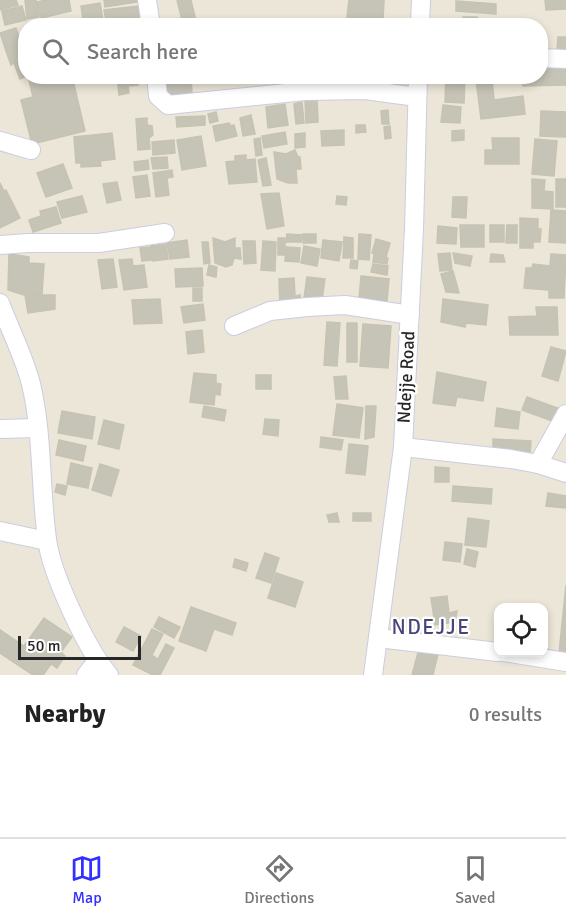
<!DOCTYPE html>
<style>
:root{--surface:#fff;--page:#f6f6f6;--text:#222;--muted:#767676;--line:#e0e0e0;--accent:#3230ff}
body{margin:0;font-family:Signika,sans-serif;background:var(--page);color:var(--text)}
.controls{position:absolute;right:18px;bottom:18px;display:grid;overflow:hidden;border-radius:12px;box-shadow:0 3px 9px #0003}
.controls button{width:54px;height:54px;display:grid;place-items:center;padding:0;border:0;border-bottom:2px solid var(--line);background:var(--surface);color:var(--text);font:30px sans-serif}
.scale{position:absolute;left:18px;bottom:15px;width:123px;box-sizing:border-box;padding-left:6px;border:3px solid #272727;border-top:0;font-size:16px;line-height:21px;white-space:nowrap;color:#272727;-webkit-text-stroke:4px #fff;paint-order:stroke}
.list{margin:0;padding:0;list-style:none}
h2{display:flex;justify-content:space-between;align-items:center;height:78px;margin:0;padding:0 24px;font-size:26px}
h2 small{font-size:20px;font-weight:400;color:var(--muted)}
.icon{flex:none;width:33px;height:33px;fill:none;stroke:currentColor;stroke-width:2;stroke-linecap:round;stroke-linejoin:round}
.map{position:relative;flex:none;width:566px;height:675px;overflow:hidden}
.search{position:absolute;background:var(--surface);box-shadow:0 3px 9px #0003;left:18px;right:18px;top:18px;height:66px;display:flex;align-items:center;gap:15px;box-sizing:border-box;padding:0 21px;border-radius:24px;color:var(--muted);font-size:22px}
.sheet{height:162px;background:var(--surface)}
nav{display:flex;justify-content:space-around;align-items:center;box-sizing:border-box;height:84px;border-top:2px solid var(--line);background:var(--surface);font-size:16px;color:var(--muted)}
nav a{display:grid;justify-items:center;gap:3px}
nav .on{color:var(--accent)}
.map>svg:first-child{display:block}
.building{fill:#c6c3b7;stroke:#c6c3b1;stroke-width:1.5}
.lines{fill:none;stroke-linecap:round;stroke-linejoin:round}
.minor-casing{stroke:#cccce2;stroke-width:20}
.minor{stroke:#fff;stroke-width:18}
.labels{text-anchor:middle;stroke-width:4.5;stroke-linejoin:round;paint-order:stroke}
.street-label{font-size:18px;fill:#272727;stroke:#fff}
.quarter-label{font-size:21px;letter-spacing:1.5px;fill:#46457a;stroke:#fff}
</style>
<div class="map">
<svg width="566" height="675" viewBox="0 0 566 675">
<rect width="100%" height="100%" fill="#ebe6d7"/>
<g class="building">
<polygon points="0,0 16,0 18,5 0,10"/>
<polygon points="25,0 36,0 39,17 27,19"/>
<polygon points="46,0 69,0 71,11 41,18 37,2"/>
<polygon points="104,0 143,0 143,1 105,7"/>
<polygon points="177,0 191,0 196,21 183,24"/>
<polygon points="349,0 384,0 383,20 347,17"/>
<polygon points="545,0 566,0 566,9 546,10"/>
<polygon points="456,1 496,4 496,14 456,11"/>
<polygon points="100,3 104,26 84,26 81,6"/>
<polygon points="22,6 26,20 5,25 2,11"/>
<polygon points="138,6 140,26 107,26 104,10"/>
<polygon points="463,17 477,17 476,26 463,26"/>
<polygon points="16,28 19,37 23,35 26,43 6,51 0,33"/>
<polygon points="558,37 566,37 566,50 557,49"/>
<polygon points="26,44 27,76 20,79 14,63 11,65 6,51"/>
<polygon points="566,62 566,85 523,86 520,76 540,76 540,63"/>
<polygon points="41,76 72,76 85,131 32,144 21,100 33,97 29,80"/>
<polygon points="117,76 136,76 138,85 128,86 129,93 119,95"/>
<polygon points="164,76 191,76 192,94 166,96"/>
<polygon points="354,76 374,76 376,77 376,86 354,86"/>
<polygon points="446,76 465,76 464,103 445,102"/>
<polygon points="492,78 494,100 523,96 525,114 481,119 476,80"/>
<polygon points="317,98 318,122 306,123 305,99"/>
<polygon points="302,102 304,123 296,124 294,104"/>
<polygon points="285,104 288,125 268,128 266,107"/>
<polygon points="443,105 461,107 460,123 441,122"/>
<polygon points="388,110 389,124 382,124 381,111"/>
<polygon points="541,111 566,112 566,137 540,136"/>
<polygon points="216,112 218,121 210,123 208,114"/>
<polygon points="251,115 255,134 243,136 240,118"/>
<polygon points="205,116 205,125 177,127 176,117"/>
<polygon points="147,118 147,125 152,126 153,135 149,138 150,149 138,150 136,119"/>
<polygon points="229,123 231,126 234,125 237,136 216,141 213,126"/>
<polygon points="356,125 365,125 366,132 356,133"/>
<polygon points="390,126 391,138 385,139 384,127"/>
<polygon points="344,130 344,145 322,146 321,131"/>
<polygon points="464,130 464,140 452,141 452,131"/>
<polygon points="285,132 287,144 264,148 262,136"/>
<polygon points="112,133 115,159 100,161 101,166 81,167 81,163 76,163 74,137"/>
<polygon points="305,133 305,147 295,148 295,134"/>
<polygon points="201,136 206,166 182,170 177,140"/>
<polygon points="260,138 262,155 256,156 254,139"/>
<polygon points="492,138 519,138 519,164 485,164 485,150 493,150"/>
<polygon points="535,139 557,141 554,176 532,174"/>
<polygon points="174,140 175,153 153,155 152,142"/>
<polygon points="295,150 298,157 300,157 301,169 296,169 297,183 288,183 277,179 274,152 286,154"/>
<polygon points="246,155 246,160 255,159 257,182 229,184 226,162 235,161 235,156"/>
<polygon points="167,157 168,168 153,169 151,158"/>
<polygon points="266,158 271,185 263,186 258,160"/>
<polygon points="148,160 149,169 135,171 134,162"/>
<polygon points="63,164 72,188 46,197 37,173"/>
<polygon points="172,170 173,177 167,178 169,195 156,197 153,173"/>
<polygon points="147,175 150,196 136,198 133,177"/>
<polygon points="532,179 545,180 544,191 553,192 553,209 532,208"/>
<rect x="556" y="179" width="10" height="28"/>
<polygon points="117,182 121,200 107,203 103,184"/>
<polygon points="0,183 4,191 6,190 20,218 0,228"/>
<polygon points="279,193 284,226 267,229 261,194"/>
<polygon points="82,196 87,212 62,218 57,202"/>
<polygon points="337,196 347,197 346,205 336,204"/>
<polygon points="453,197 467,197 466,218 452,217"/>
<polygon points="56,207 61,223 33,232 29,220 41,216 40,211"/>
<polygon points="551,210 566,211 566,243 549,242"/>
<polygon points="520,218 538,219 538,229 541,229 540,242 533,242 533,248 520,248"/>
<polygon points="460,225 484,225 484,247 461,247"/>
<rect x="490" y="225" width="14" height="17"/>
<polygon points="507,225 517,225 517,243 506,243"/>
<polygon points="438,226 457,228 456,244 437,243"/>
<polygon points="287,234 302,235 301,242 286,242"/>
<rect x="303" y="234" width="13" height="9"/>
<polygon points="359,234 371,235 369,260 358,259"/>
<polygon points="344,237 353,238 353,258 343,258"/>
<polygon points="213,238 225,242 235,238 235,248 240,248 241,259 234,258 232,265 226,267 215,263"/>
<rect x="278" y="238" width="7" height="17"/>
<polygon points="376,239 390,243 386,257 372,253"/>
<polygon points="187,240 189,257 170,259 167,243"/>
<polygon points="323,240 342,242 339,261 321,258"/>
<polygon points="243,241 255,241 256,263 244,264"/>
<polygon points="263,241 276,242 275,271 261,270"/>
<polygon points="202,242 208,242 210,263 204,264"/>
<polygon points="166,244 168,259 153,261 151,246"/>
<polygon points="304,246 320,249 317,266 301,263"/>
<polygon points="150,247 152,260 142,261 140,248"/>
<polygon points="286,247 300,248 299,262 285,261"/>
<polygon points="450,253 452,270 440,271 438,254"/>
<polygon points="453,253 472,256 470,266 455,263"/>
<polygon points="9,254 29,257 29,263 44,264 42,294 24,295 8,290"/>
<polygon points="491,254 503,255 505,262 490,262"/>
<polygon points="551,254 566,255 564,298 549,298 549,290 524,288 526,268 532,268 533,264 550,266"/>
<polygon points="374,255 388,258 387,264 373,262"/>
<polygon points="113,259 117,287 102,289 98,260"/>
<polygon points="132,259 133,266 144,265 147,287 124,290 119,260"/>
<polygon points="351,260 358,261 357,269 350,268"/>
<polygon points="373,264 388,266 387,275 371,272"/>
<polygon points="209,265 217,267 216,277 207,275"/>
<polygon points="202,268 203,286 176,287 175,269"/>
<polygon points="453,271 459,293 446,292 441,274"/>
<polygon points="361,276 389,279 387,301 359,299"/>
<polygon points="307,277 325,279 322,300 304,298"/>
<polygon points="294,278 295,296 300,295 301,306 280,307 279,279"/>
<rect x="193" y="288" width="9" height="13"/>
<polygon points="25,295 55,295 55,309 28,313"/>
<polygon points="160,299 162,323 134,324 132,300"/>
<polygon points="443,299 488,305 486,325 466,323 465,327 441,322"/>
<polygon points="203,304 205,320 184,323 181,307"/>
<polygon points="536,307 557,307 558,335 510,335 509,317 537,316"/>
<polygon points="327,322 340,323 337,366 324,365"/>
<rect x="347" y="323" width="10" height="39"/>
<polygon points="363,324 391,326 388,368 360,366"/>
<polygon points="202,330 204,352 188,354 186,332"/>
<polygon points="551,347 566,351 558,381 542,376"/>
<polygon points="437,372 486,382 483,401 457,397 455,406 433,403"/>
<polygon points="194,373 216,375 216,383 221,384 220,395 215,394 214,405 190,402"/>
<rect x="256" y="375" width="15" height="14"/>
<polygon points="346,376 348,399 336,399 334,377"/>
<polygon points="527,397 560,409 555,422 522,410"/>
<polygon points="337,404 363,408 359,438 333,435"/>
<polygon points="204,406 226,410 224,421 202,417"/>
<polygon points="366,406 376,406 374,437 365,439"/>
<polygon points="497,408 520,412 518,429 495,426"/>
<polygon points="62,411 95,417 92,439 58,433"/>
<polygon points="265,419 279,420 278,436 263,434"/>
<polygon points="104,420 124,425 119,449 98,444"/>
<polygon points="321,437 343,440 341,450 320,447"/>
<polygon points="493,439 531,441 530,454 493,452"/>
<polygon points="59,440 86,446 83,461 56,455"/>
<polygon points="349,444 368,446 365,475 346,473"/>
<polygon points="71,463 92,468 88,488 67,484"/>
<polygon points="100,464 119,470 111,496 92,490"/>
<polygon points="435,467 449,468 449,482 435,482"/>
<polygon points="57,484 67,486 65,495 55,492"/>
<polygon points="453,486 492,489 491,504 452,501"/>
<polygon points="548,493 566,496 566,508 546,506"/>
<polygon points="337,513 339,522 329,522 327,515"/>
<rect x="353" y="513" width="18" height="8"/>
<polygon points="468,518 489,521 486,547 465,545"/>
<polygon points="445,542 462,544 460,562 443,560"/>
<polygon points="467,549 478,552 475,567 464,564"/>
<polygon points="265,553 279,558 271,583 256,578"/>
<polygon points="235,559 248,563 246,571 233,567"/>
<polygon points="276,573 303,582 295,607 268,598"/>
<polygon points="566,585 566,654 559,653"/>
<polygon points="447,596 449,613 457,611 455,622 435,625 431,598"/>
<polygon points="191,607 236,623 232,635 214,629 206,651 179,641"/>
<polygon points="159,617 180,627 174,638 154,627"/>
<polygon points="44,618 72,637 61,652 65,656 57,668 51,664 43,675 33,675 0,653 0,630 24,646"/>
<polygon points="124,627 141,636 133,651 116,642"/>
<polygon points="152,629 163,634 152,655 158,659 166,644 174,648 160,675 153,675 133,665"/>
<polygon points="419,649 438,654 433,675 412,675"/>
</g>
<g class="lines">
<g class="minor-casing">
<g id="minor">
<polyline points="147,0 151,26"/>
<polyline points="420,26 421,0"/>
<polyline points="540,58 566,59"/>
<polyline points="156,76 158,96 168,105 305,91 365,90 417,97"/>
<polyline points="0,141 31,150"/>
<polyline points="0,245 28,243 99,243 165,233"/>
<path d="M0,303C10,330 24,356 31,384C43,434 40,488 47,539C51,573 86,648 109,675"/>
<polyline points="234,326 270,311 307,307 345,305 410,315"/>
<polyline points="0,429 37,428"/>
<polyline points="403,447 511,459 538,464 566,473"/>
<polyline points="538,464 566,414"/>
<polyline points="0,531 47,541"/>
<polyline points="378,638 498,652"/>
<polyline points="504,652 566,662"/>
<polyline points="86,675 97,661"/>
<polyline points="373,675 403,447 414,229 418,76"/>
</g>
</g>
<use href="#minor" class="minor"/>
</g>
<g class="labels">
<g class="street-label">
<text transform="translate(406 377) rotate(-87)" y="6">Ndejje Road</text>
</g>
<g class="quarter-label">
<text x="431" y="634">NDEJJE</text>
</g>
</g>
</svg>
<div class="controls">
<button><svg class="icon" aria-label="locate" viewBox="0 0 24 24"><circle cx="12" cy="12" r="6"/><path d="M12 2v4M12 18v4M2 12h4M18 12h4"/></svg></button>
</div>
<div class="scale">50 m</div>
<div class="search"><svg class="icon" aria-label="search" viewBox="0 0 24 24"><circle cx="10" cy="10" r="6"/><path d="M15 15l6 6"/></svg>Search here</div>
</div>
<section class="sheet">
<h2>Nearby<small>0 results</small></h2>
<ul class="list">
</ul>
</section>
<nav>
<a class="on"><svg class="icon" aria-label="map" viewBox="0 0 24 24"><path d="M3 6l6-2 6 2 6-2v14l-6 2-6-2-6 2zM9 4v14M15 6v14"/></svg>Map</a>
<a><svg class="icon" aria-label="directions" viewBox="0 0 24 24"><path d="M12 3l9 9-9 9-9-9zM9 14v-3h6M13 9l2 2-2 2"/></svg>Directions</a>
<a><svg class="icon" aria-label="saved" viewBox="0 0 24 24"><path d="M7 4h10v16l-5-4-5 4z"/></svg>Saved</a>
</nav>
